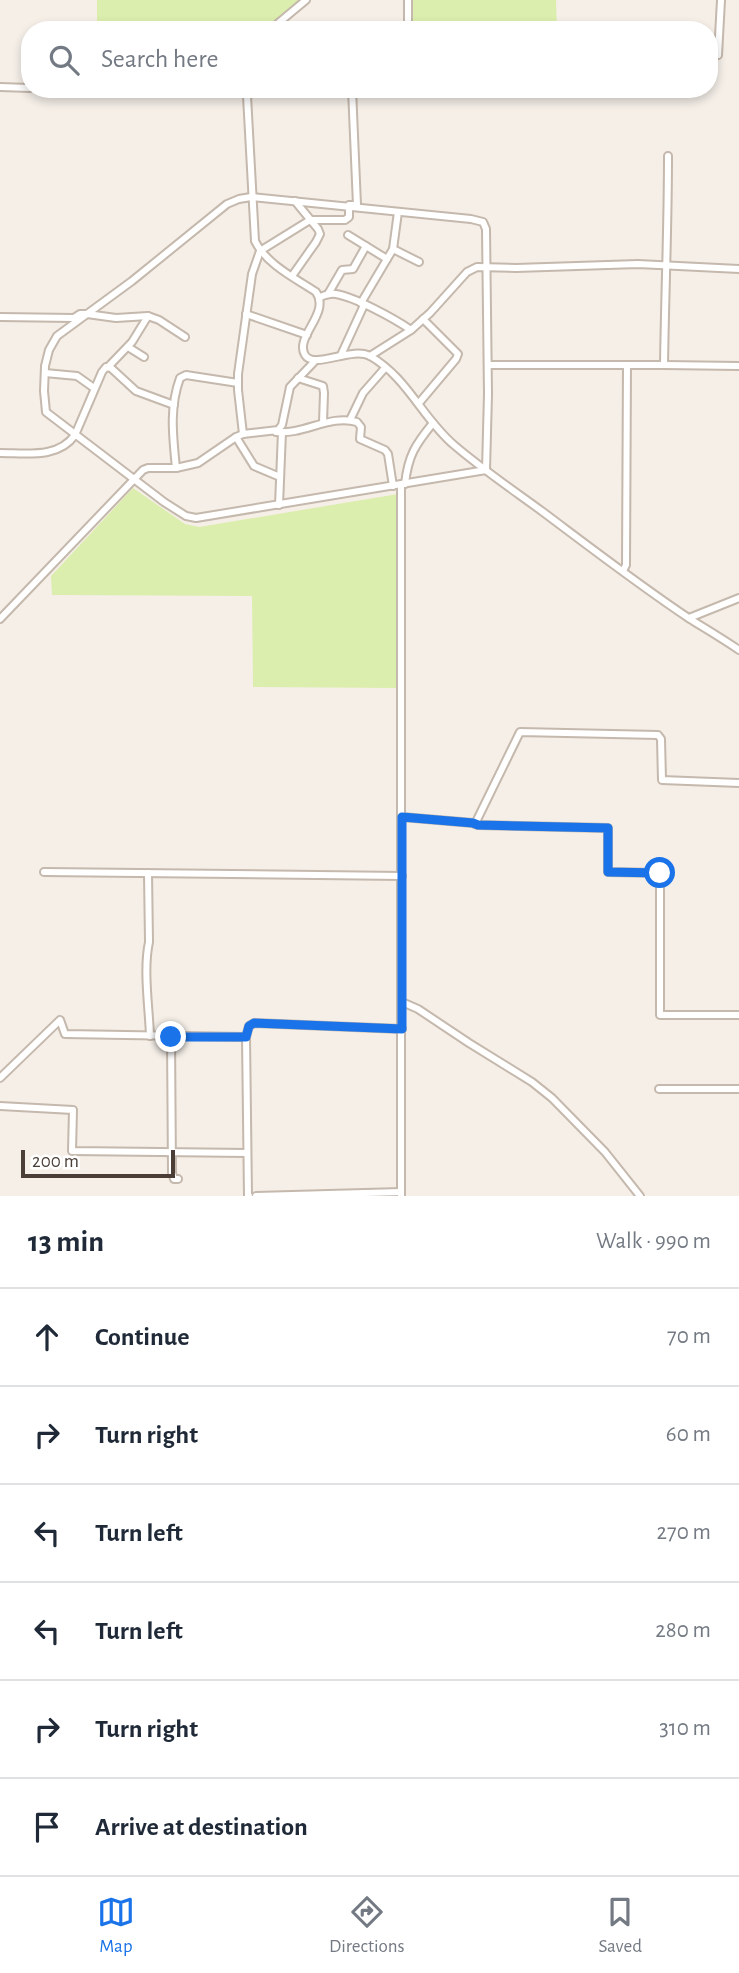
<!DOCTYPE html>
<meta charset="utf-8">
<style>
:root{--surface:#fff;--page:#f2f2f3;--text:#1f2937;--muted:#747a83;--line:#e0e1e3;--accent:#1a73e8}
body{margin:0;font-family:"Alegreya Sans",sans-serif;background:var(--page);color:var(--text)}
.scale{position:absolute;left:21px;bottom:18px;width:154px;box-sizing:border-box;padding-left:7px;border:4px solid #4a3e36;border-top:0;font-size:19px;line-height:24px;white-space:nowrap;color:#4a3e36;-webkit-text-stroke:5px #fff;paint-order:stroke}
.stop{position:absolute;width:21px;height:21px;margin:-16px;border:5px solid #1a73e8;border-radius:50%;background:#fff}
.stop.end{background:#1a73e8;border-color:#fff;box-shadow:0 2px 7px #0008}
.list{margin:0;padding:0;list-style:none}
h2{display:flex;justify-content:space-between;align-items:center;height:91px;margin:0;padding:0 28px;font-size:30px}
h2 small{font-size:23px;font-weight:400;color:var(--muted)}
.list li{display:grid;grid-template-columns:46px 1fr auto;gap:21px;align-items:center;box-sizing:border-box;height:98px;padding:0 28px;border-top:2px solid var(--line)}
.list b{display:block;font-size:26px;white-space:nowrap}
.list em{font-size:23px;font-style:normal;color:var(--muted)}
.icon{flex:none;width:38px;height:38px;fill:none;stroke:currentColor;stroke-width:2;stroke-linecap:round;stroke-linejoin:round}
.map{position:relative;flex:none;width:739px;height:1196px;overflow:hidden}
.search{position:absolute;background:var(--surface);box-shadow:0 4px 10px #0003;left:21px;right:21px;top:21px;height:77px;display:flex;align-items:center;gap:18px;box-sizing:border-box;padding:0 24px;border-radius:28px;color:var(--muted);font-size:26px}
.sheet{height:679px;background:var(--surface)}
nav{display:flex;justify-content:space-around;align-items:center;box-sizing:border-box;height:98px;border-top:2px solid var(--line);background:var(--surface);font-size:19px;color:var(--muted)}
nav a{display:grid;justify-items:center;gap:4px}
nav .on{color:var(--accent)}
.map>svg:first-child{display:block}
.green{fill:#dceead}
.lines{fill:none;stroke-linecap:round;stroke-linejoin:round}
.minor-casing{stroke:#c5b8ac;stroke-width:10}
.minor{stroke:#fff;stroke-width:6}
.route{stroke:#1a73e8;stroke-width:9}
</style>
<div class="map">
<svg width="739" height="1196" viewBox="0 0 739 1196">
<rect width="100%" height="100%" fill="#f5efe8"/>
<g class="green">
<polygon points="97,0 303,0 265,30 97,30"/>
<polygon points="411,0 556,0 557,30 411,30"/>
<polygon points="133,488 185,524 199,527 398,494 399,688 253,687 252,596 52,595 51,576"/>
</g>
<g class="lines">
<g class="minor-casing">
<g id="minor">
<polyline points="270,30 306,0"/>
<polyline points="408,30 408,0"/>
<polyline points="718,55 721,0"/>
<polyline points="0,87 30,88"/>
<path d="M244,89L247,96L255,241C267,265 295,278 316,292C331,313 294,337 305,355C314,370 352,346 370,356C407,377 423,419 454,445C482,469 513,490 543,512C591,548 639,585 690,619C706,629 723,639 739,650"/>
<polygon points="251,197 471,219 483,222 486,229 488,394 486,470 196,518 186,516 164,502 46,412 44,391 45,366 49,350 57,336 132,281 227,204 239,199"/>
<polyline points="348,235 387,259"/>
<polyline points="393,249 419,262"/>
<polyline points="292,276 316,242 320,234 318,229 295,201"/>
<polyline points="328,294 342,270 353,269 366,246"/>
<path d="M320,297C325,295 330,293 336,294C355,297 395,319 411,330"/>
<polyline points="361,303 393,249 398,212"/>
<polyline points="246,314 307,335"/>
<polyline points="0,317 74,318 80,314 87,314 116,318 148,316 159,320 185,337"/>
<polyline points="128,347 144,357"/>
<polyline points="341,355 364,305"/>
<polyline points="370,356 411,330 430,313 467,272 477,267 516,268 638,264 739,269"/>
<polyline points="488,365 627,365"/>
<polyline points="664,365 739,366"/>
<polyline points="108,367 132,342 148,316"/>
<polyline points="45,373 77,376 94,388"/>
<polyline points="298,378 323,386 324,393 323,423"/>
<polyline points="419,403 456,359 458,354 423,319"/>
<polyline points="350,420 363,393 385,368"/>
<path d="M276,432C304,435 330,414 357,422L361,427L360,439L385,450L388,454L393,486"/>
<polyline points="243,434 238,390 238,374 252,274 260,251 310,220 345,220 349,217 349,205 357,205 352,89"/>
<polyline points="236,437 254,466 280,477"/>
<path d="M0,453C26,453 58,459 75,435L102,372L106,367L111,368L136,391L174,405"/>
<path d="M176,468C173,437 169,408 180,378L186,375L238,383"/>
<path d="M405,484C408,456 415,445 433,423"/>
<polyline points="279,505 282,432"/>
<path d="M623,571L626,565L627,365H664C665,295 668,226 668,156"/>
<polyline points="689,618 739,598"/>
<polyline points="0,619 143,470 148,468 176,468 198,463 236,437 243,434 278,430 282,425 290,387 314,362"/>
<polyline points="402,817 473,823 478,825 608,828 608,872 660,873 660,1015 739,1015"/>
<polyline points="475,824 520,732 658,735 661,739 662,780 739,783"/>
<polyline points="44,872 402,876"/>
<path d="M148,873L149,942C143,970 149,1007 150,1036"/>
<polyline points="402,1002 418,1009 469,1043 532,1082 552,1098 605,1152 640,1196"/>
<polyline points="171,1037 172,1173 174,1179 178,1179"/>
<polyline points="0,1078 60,1020 65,1034 246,1037"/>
<polyline points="659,1089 739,1089"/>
<polyline points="0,1106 73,1110 72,1151 247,1153"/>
<polyline points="249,1196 248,1196 246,1037 249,1026 254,1023 402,1029"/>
<polyline points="256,1196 401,1192"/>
<polyline points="401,1196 401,485"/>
</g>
</g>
<use href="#minor" class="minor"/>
</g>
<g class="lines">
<polyline class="route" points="171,1037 246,1037 249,1026 254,1023 402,1029 402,817 473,823 478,825 608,828 608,872 660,873"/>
</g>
</svg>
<div class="scale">200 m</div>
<div class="stop" style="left:660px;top:873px"></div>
<div class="stop end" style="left:171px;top:1037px"></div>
<div class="search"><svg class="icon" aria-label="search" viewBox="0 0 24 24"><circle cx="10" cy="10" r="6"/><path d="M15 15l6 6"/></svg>Search here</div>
</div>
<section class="sheet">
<h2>13 min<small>Walk · 990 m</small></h2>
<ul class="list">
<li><svg class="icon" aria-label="ahead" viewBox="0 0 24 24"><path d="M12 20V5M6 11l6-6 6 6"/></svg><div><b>Continue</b></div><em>70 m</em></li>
<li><svg class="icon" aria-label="right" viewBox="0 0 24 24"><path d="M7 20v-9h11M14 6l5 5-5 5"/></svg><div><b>Turn right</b></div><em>60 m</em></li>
<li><svg class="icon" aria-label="left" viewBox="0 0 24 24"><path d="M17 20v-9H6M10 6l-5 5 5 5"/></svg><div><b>Turn left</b></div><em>270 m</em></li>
<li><svg class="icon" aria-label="left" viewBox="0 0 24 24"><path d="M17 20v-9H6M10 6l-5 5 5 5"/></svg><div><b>Turn left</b></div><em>280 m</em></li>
<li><svg class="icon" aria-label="right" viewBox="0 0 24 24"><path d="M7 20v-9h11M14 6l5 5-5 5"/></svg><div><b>Turn right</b></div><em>310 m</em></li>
<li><svg class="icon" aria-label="arrive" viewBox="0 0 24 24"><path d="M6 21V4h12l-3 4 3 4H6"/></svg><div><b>Arrive at destination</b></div></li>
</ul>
</section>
<nav>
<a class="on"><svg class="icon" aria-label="map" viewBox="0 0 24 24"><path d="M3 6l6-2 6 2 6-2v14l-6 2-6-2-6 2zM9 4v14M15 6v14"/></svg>Map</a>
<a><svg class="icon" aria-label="directions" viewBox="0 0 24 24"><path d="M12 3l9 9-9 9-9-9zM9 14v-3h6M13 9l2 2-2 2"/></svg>Directions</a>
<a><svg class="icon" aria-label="saved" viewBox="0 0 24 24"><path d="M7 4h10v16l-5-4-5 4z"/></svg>Saved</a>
</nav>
